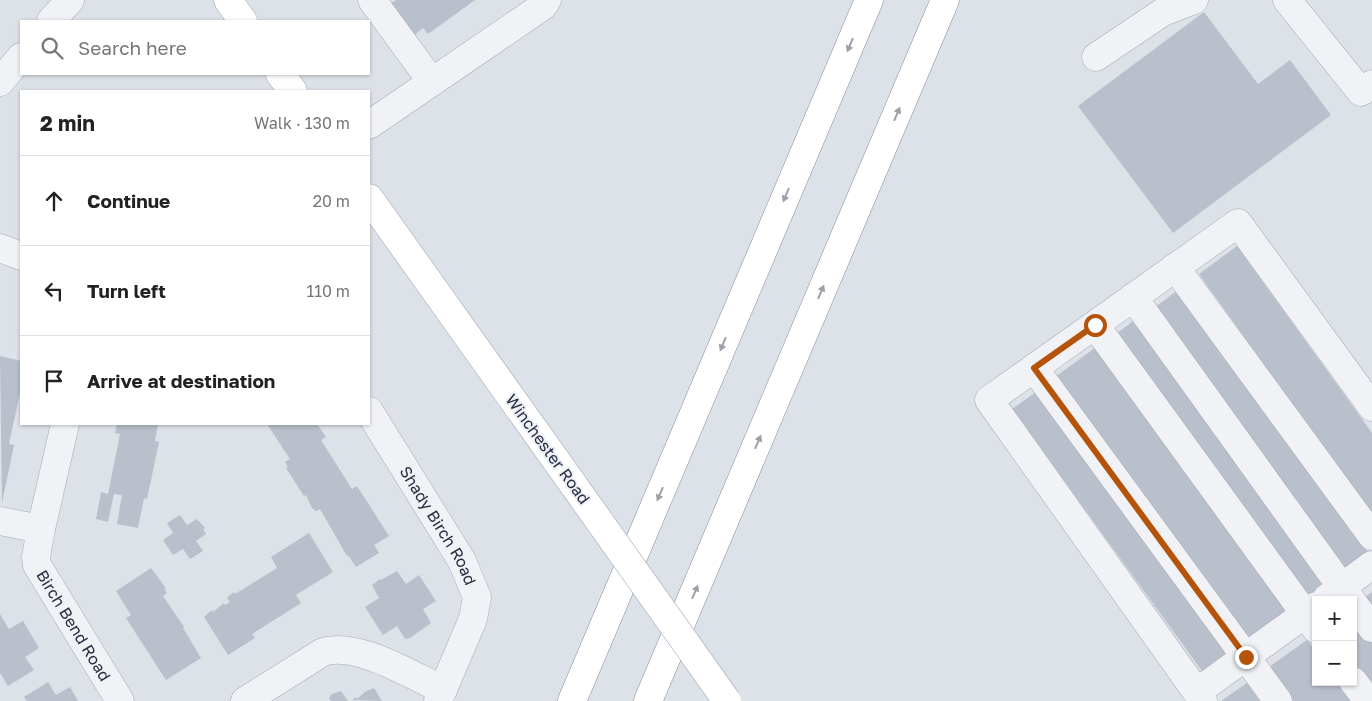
<!DOCTYPE html>
<meta charset="utf-8">
<style>
:root{--surface:#fff;--page:#f2f2f2;--text:#222;--muted:#767676;--line:#e0e0e0}
body{margin:0;font-family:"Golos Text",sans-serif;background:var(--page);color:var(--text)}
.controls{position:absolute;right:15px;bottom:15px;display:grid;overflow:hidden;border-radius:0px;box-shadow:0 1px 4px #0004}
.controls button{width:45px;height:45px;display:grid;place-items:center;padding:0;border:0;border-bottom:1px solid var(--line);background:var(--surface);color:var(--text);font:25px sans-serif}
.stop{position:absolute;width:15px;height:15px;margin:-11px;border:4px solid #b45309;border-radius:50%;background:#fff}
.stop.end{background:#b45309;border-color:#fff;box-shadow:0 1px 5px #0008}
.list{margin:0;padding:0;list-style:none}
h2{display:flex;justify-content:space-between;align-items:center;height:65px;margin:0;padding:0 20px;font-size:21px}
h2 small{font-size:16px;font-weight:400;color:var(--muted)}
.list li{display:grid;grid-template-columns:32px 1fr auto;gap:15px;align-items:center;box-sizing:border-box;height:90px;padding:0 20px;border-top:1px solid var(--line)}
.list b{display:block;font-size:19px;white-space:nowrap}
.list em{font-size:16px;font-style:normal;color:var(--muted)}
.icon{flex:none;width:28px;height:28px;fill:none;stroke:currentColor;stroke-width:2;stroke-linecap:round;stroke-linejoin:round}
.map{position:relative;flex:none;width:1372px;height:701px;overflow:hidden}
.search{position:absolute;background:var(--surface);box-shadow:0 1px 4px #0004;left:20px;top:20px;width:350px;height:55px;display:flex;align-items:center;gap:12px;box-sizing:border-box;padding:0 18px;border-radius:0px;color:var(--muted);font-size:19px}
.panel{position:absolute;background:var(--surface);box-shadow:0 1px 4px #0004;left:20px;top:90px;width:350px;height:335px;border-radius:0px}
.map>svg:first-child{display:block}
.building{fill:#b9bfcb}
.lines{fill:none;stroke-linecap:round;stroke-linejoin:round}
.minor-casing{stroke:#a6abb6;stroke-width:29}
.major-casing{stroke:#9ba4b5;stroke-width:29}
.highway-casing{stroke:#838da0;stroke-width:29}
.minor{stroke:#f0f2f6;stroke-width:28}
.major{stroke:#fff;stroke-width:28}
.highway{stroke:#fff;stroke-width:28}
.major-bridge-casing{stroke:#9ba4b5;stroke-width:29;stroke-linecap:butt}
.major-bridge{stroke:#fff;stroke-width:28}
.oneway{fill:#9da0a9}
.route{stroke:#b45309;stroke-width:6}
.labels{text-anchor:middle;stroke-width:4;stroke-linejoin:round;paint-order:stroke}
.street-label{font-size:16px;fill:#252d40;stroke:#ecf0f6}
</style>
<div class="map">
<svg width="1372" height="701" viewBox="0 0 1372 701">
<rect width="100%" height="100%" fill="#dde1e8"/>
<g class="building">
<polygon points="396,0 475,0 428,34 423,28 413,36 390,4"/>
<polygon points="1204,12 1258,84 1290,60 1331,115 1173,233 1078,106"/>
<polygon points="1237,246 1372,433 1372,515 1199,274"/>
<polygon points="1178,290 1368,552 1344,570 1154,308"/>
<polygon points="1136,319 1328,584 1308,598 1116,334"/>
<polygon points="1095,348 1287,612 1247,642 1055,377"/>
<polygon points="0,356 21,361 21,388 9,444 14,445 2,503"/>
<polygon points="1036,392 1226,653 1202,671 1012,409"/>
<polygon points="117,424 158,424 155,441 159,442 147,499 144,498 138,528 117,524 122,495 114,494 108,522 96,519 101,492 108,494 120,434 115,433"/>
<polygon points="267,424 317,424 326,437 321,440 352,489 357,486 389,536 374,545 379,553 356,567 348,555 347,556 320,509 316,511 312,508 306,495 304,496 286,468 288,467 285,462 290,459"/>
<polygon points="180,515 187,525 197,519 205,528 203,529 206,534 196,541 203,551 190,559 183,549 173,555 163,540 173,533 167,523"/>
<polygon points="309,533 333,572 296,595 301,603 252,634 255,638 228,655 204,617 212,610 213,612 224,603 225,605 230,602 227,598 231,594 234,592 235,594 277,568 271,557"/>
<polygon points="151,568 166,588 164,589 167,593 163,596 184,627 183,628 201,658 166,680 126,618 131,615 116,591"/>
<polygon points="397,571 406,584 419,575 436,601 423,609 431,623 410,638 405,639 397,626 383,635 365,607 379,598 372,585 380,579 381,580"/>
<polygon points="1372,592 1372,608 1364,598"/>
<polygon points="0,614 9,629 23,621 39,648 25,657 34,670 8,686 0,673"/>
<polygon points="1353,616 1372,642 1372,687 1353,661"/>
<polygon points="1307,640 1316,652 1316,682 1338,682 1351,701 1289,701 1266,669"/>
<polygon points="48,682 56,695 70,687 78,701 27,701 24,697"/>
<polygon points="1247,683 1260,701 1221,701"/>
<polygon points="374,688 382,701 352,700 356,697 357,699 365,692"/>
<polygon points="341,691 348,701 331,701 329,698 332,694"/>
</g>
<g class="lines">
<g class="minor-casing">
<g id="minor">
<polyline points="372,0 432,82"/>
<polyline points="1287,0 1361,92 1372,84"/>
<polyline points="51,21 70,0"/>
<polyline points="1096,57 1163,12 1194,0"/>
<polyline points="0,82 21,57"/>
<polyline points="369,125 543,6 547,0"/>
<polyline points="0,248 21,256"/>
<polyline points="1175,267 1372,536"/>
<polyline points="1133,297 1351,600"/>
<polyline points="1095,325 1316,629"/>
<polyline points="1034,368 1278,701"/>
<path id="s1" d="M369,411L462,561L477,597L473,619L438,701"/>
<path id="s2" d="M0,521L41,529L36,557L37,565L120,701"/>
<polyline points="41,529 65,424"/>
<polyline points="1327,598 1372,565"/>
<polyline points="1353,603 1372,628"/>
<polyline points="1353,681 1368,701"/>
<polyline points="1197,692 1316,606"/>
<path d="M245,701L323,652C357,641 411,675 443,690"/>
<polyline points="1203,701 989,400 1238,223 1372,407"/>
</g>
</g>
<g class="major-casing">
<g id="major">
<polyline points="228,0 243,21"/>
<polyline points="280,74 293,91"/>
<polyline points="369,198 575,487"/>
</g>
</g>
<g class="highway-casing">
<g id="highway">
<polyline points="572,701 869,0"/>
<polyline points="648,701 945,0"/>
</g>
</g>
<use href="#minor" class="minor"/>
<use href="#major" class="major"/>
<use href="#highway" class="highway"/>
<g class="major-bridge-casing">
<polyline id="major-bridge" points="575,487 727,701"/>
</g>
<use href="#major-bridge" class="major-bridge"/>
</g>
<defs><path id="oneway-solid" d="M-6-.8H1V-3.2L6.5 0L1 3.2V.8H-6Z" transform="scale(1.25)"/></defs>
<g class="oneway">
<use href="#oneway-solid" transform="translate(850 45) rotate(113)"/>
<use href="#oneway-solid" transform="translate(897 114) rotate(-67)"/>
<use href="#oneway-solid" transform="translate(786 195) rotate(113)"/>
<use href="#oneway-solid" transform="translate(821 292) rotate(-67)"/>
<use href="#oneway-solid" transform="translate(723 344) rotate(113)"/>
<use href="#oneway-solid" transform="translate(758 442) rotate(-67)"/>
<use href="#oneway-solid" transform="translate(660 494) rotate(113)"/>
<use href="#oneway-solid" transform="translate(695 592) rotate(-67)"/>
</g>
<g class="lines">
<polyline class="route" points="1095,325 1034,368 1246,657"/>
</g>
<g class="labels">
<g class="street-label">
<text transform="translate(548 449) rotate(54)" y="6">Winchester Road</text>
<text dy="6" stroke="none"><textPath href="#s1" startOffset="134">Shady Birch Road</textPath></text>
<text dy="6" stroke="none"><textPath href="#s2" startOffset="149">Birch Bend Road</textPath></text>
</g>
</g>
</svg>
<div class="controls">
<button>+</button>
<button>−</button>
</div>
<div class="stop" style="left:1095px;top:325px"></div>
<div class="stop end" style="left:1246px;top:657px"></div>
<div class="search"><svg class="icon" aria-label="search" viewBox="0 0 24 24"><circle cx="10" cy="10" r="6"/><path d="M15 15l6 6"/></svg>Search here</div>
<section class="panel">
<h2>2 min<small>Walk · 130 m</small></h2>
<ul class="list">
<li><svg class="icon" aria-label="ahead" viewBox="0 0 24 24"><path d="M12 20V5M6 11l6-6 6 6"/></svg><div><b>Continue</b></div><em>20 m</em></li>
<li><svg class="icon" aria-label="left" viewBox="0 0 24 24"><path d="M17 20v-9H6M10 6l-5 5 5 5"/></svg><div><b>Turn left</b></div><em>110 m</em></li>
<li><svg class="icon" aria-label="arrive" viewBox="0 0 24 24"><path d="M6 21V4h12l-3 4 3 4H6"/></svg><div><b>Arrive at destination</b></div></li>
</ul>
</section>
</div>
